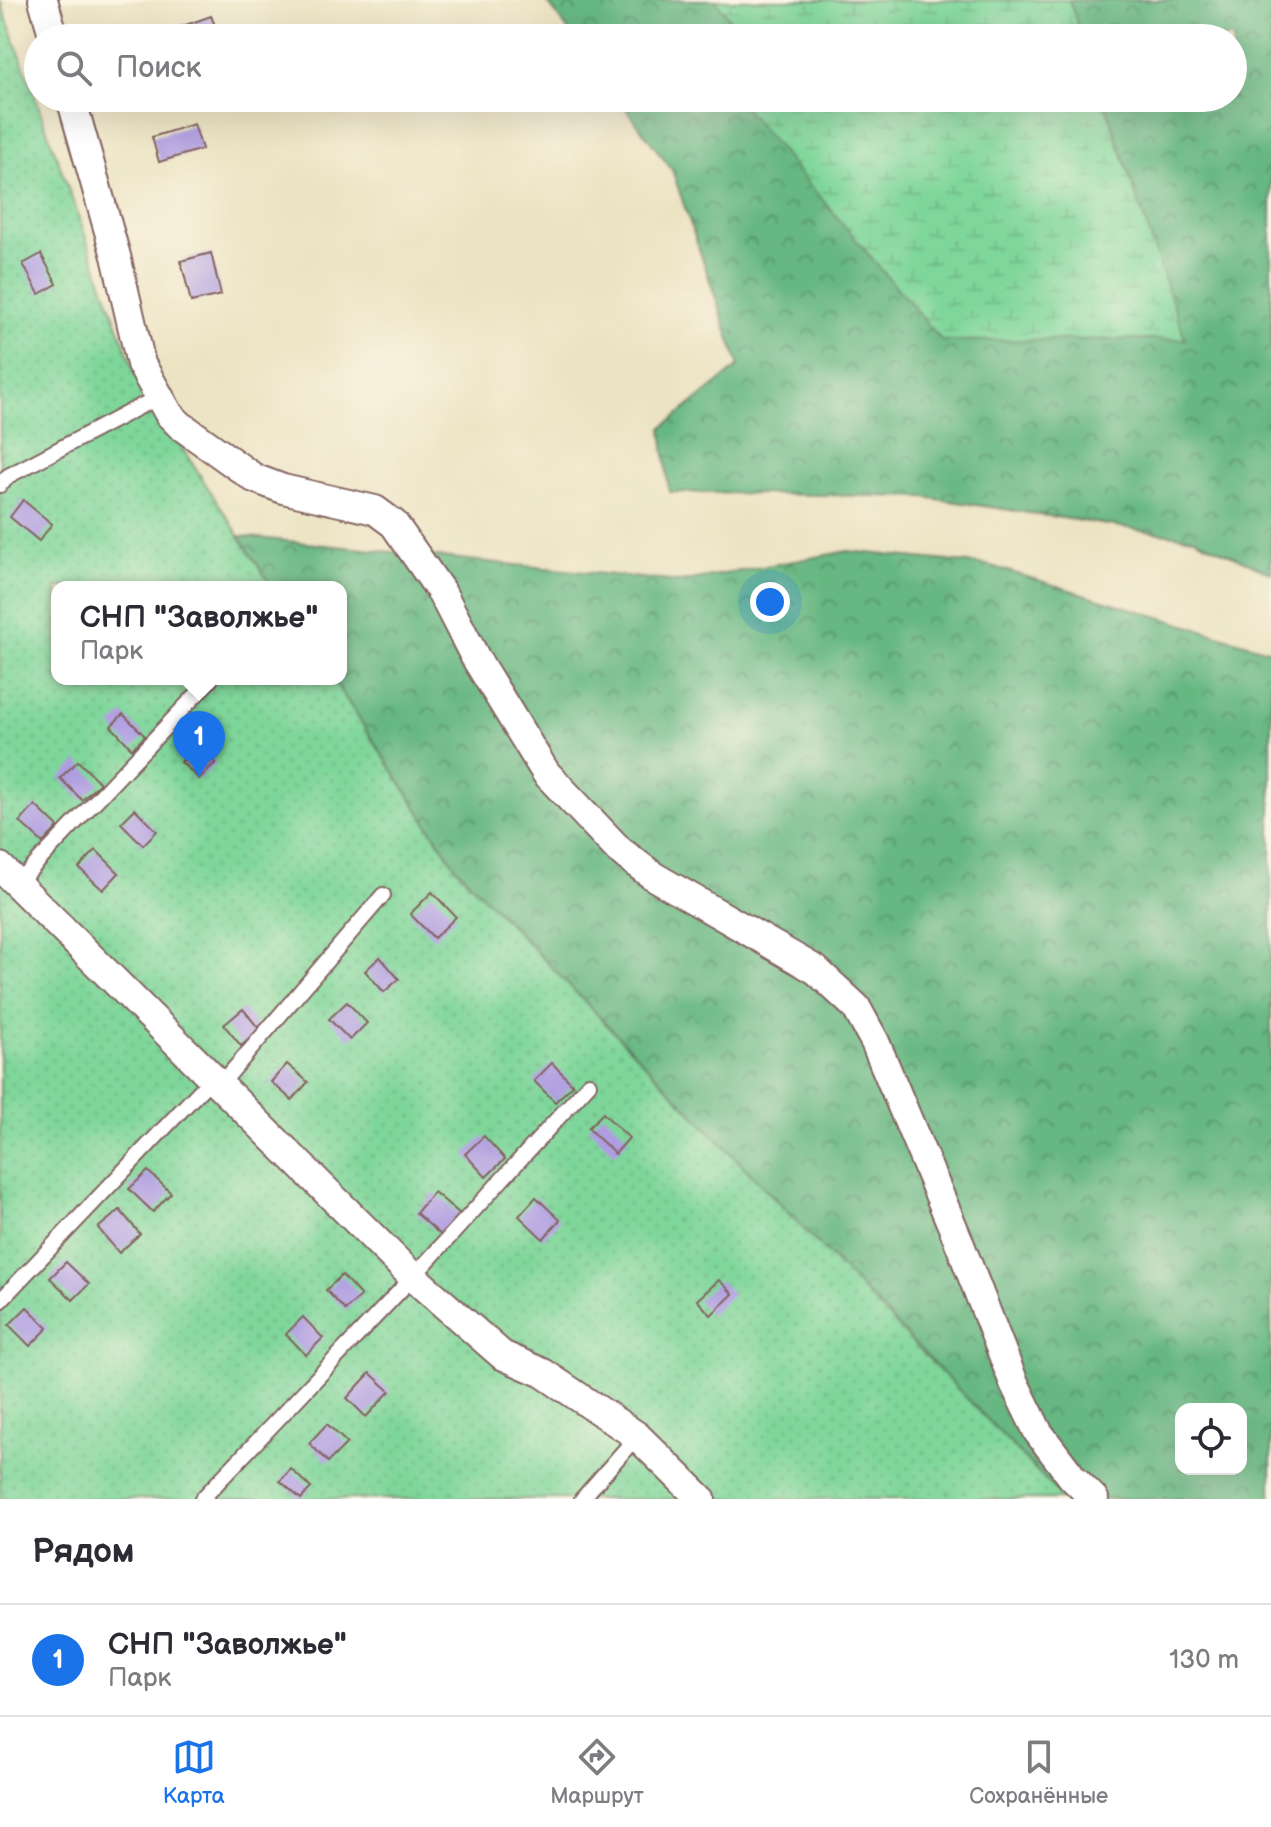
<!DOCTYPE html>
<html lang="ru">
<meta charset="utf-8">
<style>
:root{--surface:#fff;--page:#f7f7f7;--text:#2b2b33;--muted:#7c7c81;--line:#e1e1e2;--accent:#1a73e8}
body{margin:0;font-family:"Balsamiq Sans",sans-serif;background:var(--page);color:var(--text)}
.controls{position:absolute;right:24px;bottom:24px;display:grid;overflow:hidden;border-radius:16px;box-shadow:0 8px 32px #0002}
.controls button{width:72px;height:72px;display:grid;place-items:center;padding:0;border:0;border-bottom:2px solid var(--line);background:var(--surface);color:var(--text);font:40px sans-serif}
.you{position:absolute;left:770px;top:602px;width:28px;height:28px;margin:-20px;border:6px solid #fff;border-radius:50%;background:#1a73e8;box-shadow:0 0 0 12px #1a73e833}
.badge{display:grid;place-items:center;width:52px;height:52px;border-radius:50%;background:var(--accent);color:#fff;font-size:26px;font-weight:700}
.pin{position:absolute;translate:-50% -66px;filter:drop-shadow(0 2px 4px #0008)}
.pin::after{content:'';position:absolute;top:42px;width:28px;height:24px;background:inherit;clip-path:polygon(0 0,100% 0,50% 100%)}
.popup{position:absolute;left:51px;top:581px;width:296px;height:104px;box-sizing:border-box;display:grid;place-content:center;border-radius:16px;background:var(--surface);filter:drop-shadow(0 2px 6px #0005);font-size:26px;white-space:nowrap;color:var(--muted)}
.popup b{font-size:30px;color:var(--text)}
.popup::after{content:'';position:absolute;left:50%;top:100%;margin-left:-16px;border:16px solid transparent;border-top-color:var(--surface)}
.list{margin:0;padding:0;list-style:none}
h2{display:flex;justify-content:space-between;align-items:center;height:104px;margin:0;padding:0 32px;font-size:34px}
h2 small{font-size:26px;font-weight:400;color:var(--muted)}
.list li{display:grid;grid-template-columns:52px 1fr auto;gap:24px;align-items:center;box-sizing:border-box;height:112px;padding:0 32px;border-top:2px solid var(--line)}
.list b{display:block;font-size:30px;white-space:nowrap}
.list p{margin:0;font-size:26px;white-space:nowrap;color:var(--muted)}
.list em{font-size:26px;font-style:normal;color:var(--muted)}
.icon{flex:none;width:44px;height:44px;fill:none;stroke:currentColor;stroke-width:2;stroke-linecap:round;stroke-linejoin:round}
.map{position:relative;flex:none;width:1271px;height:1499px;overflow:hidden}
.search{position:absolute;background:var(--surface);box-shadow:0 8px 32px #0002;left:24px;right:24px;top:24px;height:88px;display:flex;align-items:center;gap:20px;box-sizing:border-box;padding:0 28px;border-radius:44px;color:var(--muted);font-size:30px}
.sheet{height:216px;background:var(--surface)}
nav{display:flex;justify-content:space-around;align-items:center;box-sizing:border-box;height:112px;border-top:2px solid var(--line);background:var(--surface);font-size:22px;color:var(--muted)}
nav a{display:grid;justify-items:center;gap:4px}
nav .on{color:var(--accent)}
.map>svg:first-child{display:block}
.green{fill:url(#green-dots);stroke:#647a62;stroke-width:2}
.forest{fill:url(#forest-crowns);stroke:#586b56;stroke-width:2;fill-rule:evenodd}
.wetland{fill:url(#wetland-marsh);stroke:#647a62;stroke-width:2}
.building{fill:#af9de1}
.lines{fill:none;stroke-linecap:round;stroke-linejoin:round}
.lane-casing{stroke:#836460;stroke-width:18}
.street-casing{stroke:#836460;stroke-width:32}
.lane{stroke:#fff;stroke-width:14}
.street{stroke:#fff;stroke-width:28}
</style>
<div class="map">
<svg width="1271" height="1499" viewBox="0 0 1271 1499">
<defs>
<pattern id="green-dots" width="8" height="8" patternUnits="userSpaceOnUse" patternTransform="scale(2)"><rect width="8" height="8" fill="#7ed69a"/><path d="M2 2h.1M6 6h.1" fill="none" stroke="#6eb785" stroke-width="1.8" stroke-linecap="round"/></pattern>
<pattern id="forest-crowns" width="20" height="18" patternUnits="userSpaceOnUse" patternTransform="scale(2)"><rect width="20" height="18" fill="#66b782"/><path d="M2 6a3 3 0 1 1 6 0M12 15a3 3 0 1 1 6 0" fill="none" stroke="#56946b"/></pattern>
<pattern id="wetland-marsh" width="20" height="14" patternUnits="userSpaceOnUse" patternTransform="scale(2)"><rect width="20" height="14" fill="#7ed69a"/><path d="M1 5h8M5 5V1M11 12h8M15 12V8" fill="none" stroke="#6eb785"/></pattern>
</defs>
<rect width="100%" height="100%" fill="#fcf5e5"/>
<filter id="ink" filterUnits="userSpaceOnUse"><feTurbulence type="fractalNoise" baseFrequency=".0125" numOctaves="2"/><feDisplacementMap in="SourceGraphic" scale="16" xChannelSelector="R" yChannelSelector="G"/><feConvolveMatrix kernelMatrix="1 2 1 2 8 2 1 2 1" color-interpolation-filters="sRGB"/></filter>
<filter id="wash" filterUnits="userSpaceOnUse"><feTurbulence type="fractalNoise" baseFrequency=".006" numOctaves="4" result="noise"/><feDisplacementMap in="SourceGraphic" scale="32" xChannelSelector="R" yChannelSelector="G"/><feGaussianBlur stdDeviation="1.8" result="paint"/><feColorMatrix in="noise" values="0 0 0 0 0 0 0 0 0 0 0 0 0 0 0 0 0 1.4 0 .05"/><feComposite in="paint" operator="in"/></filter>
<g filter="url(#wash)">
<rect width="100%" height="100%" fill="#ece3c2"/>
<polygon class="green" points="0,0 138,381 273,587 57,587 57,679 333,679 457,869 1064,1499 0,1499"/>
<g class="forest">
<polygon points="546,0 715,0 745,38 574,38"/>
<polygon points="1069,0 1271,0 1271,573 1194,538 924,497 669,492 662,428 739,366 672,170 618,98 736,98 736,100 1184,339 1103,98 1233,98 1233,38 1082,38"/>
<path d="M239,536L680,582L848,551L988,565L1271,651V1499H1064L457,869L333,679H341V587H272ZM1181,1409H1241V1469H1181Z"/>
</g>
<g class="wetland">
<polygon points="715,0 1069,0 1082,38 745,38"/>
<polygon points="736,98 1103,98 1185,339 942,341"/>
</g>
<g id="blocks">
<g class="building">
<polygon points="211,16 220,38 185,38 180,27"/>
<polygon points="194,124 202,149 159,162 152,137"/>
<polygon points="211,253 221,295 191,302 181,261"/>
<polygon points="41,254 57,284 39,294 23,264"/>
<polygon points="23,500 52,524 39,541 10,517"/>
<polygon points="123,714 145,736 132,749 111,726"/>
<polygon points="198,745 216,763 199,779 181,762"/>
<polygon points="78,761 100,783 82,800 60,778"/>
<polygon points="35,805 58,827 43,843 20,822"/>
<polygon points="135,809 157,831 143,845 121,823"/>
<polygon points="96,850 119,873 103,890 79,868"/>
<polygon points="432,892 456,917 434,938 410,914"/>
<polygon points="380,957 399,979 384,992 365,971"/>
<polygon points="347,1002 367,1023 350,1040 329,1019"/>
<polygon points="243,1009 260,1030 241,1046 224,1025"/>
<polygon points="552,1063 573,1085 555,1102 534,1081"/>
<polygon points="287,1064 308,1082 292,1100 271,1082"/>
<polygon points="603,1113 629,1138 615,1154 588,1128"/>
<polygon points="484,1136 505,1159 486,1177 465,1154"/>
<polygon points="148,1171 171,1193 153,1212 129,1189"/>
<polygon points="434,1192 460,1214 442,1236 416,1213"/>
<polygon points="536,1197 560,1220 543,1239 519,1216"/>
<polygon points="120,1210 140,1234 119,1253 98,1228"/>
<polygon points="66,1262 89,1284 73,1300 50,1278"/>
<polygon points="342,1275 361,1296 345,1310 326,1290"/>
<polygon points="719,1280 733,1294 711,1315 697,1300"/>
<polygon points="27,1307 48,1328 30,1346 9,1325"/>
<polygon points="303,1317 323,1338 306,1355 286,1334"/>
<polygon points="370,1373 390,1391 366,1417 347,1398"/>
<polygon points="327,1424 347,1443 328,1462 309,1443"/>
<polygon points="291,1469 311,1488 301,1499 280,1481"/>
</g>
</g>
</g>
<g filter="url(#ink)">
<use href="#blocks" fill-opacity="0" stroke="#836460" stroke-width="2"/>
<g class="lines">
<g class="lane-casing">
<g id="lane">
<polyline points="0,485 8,476 160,396"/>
<polyline points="17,884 211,679"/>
<polyline points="221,1084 383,895"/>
<polyline points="0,1301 213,1077"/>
<polyline points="202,1499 413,1277 589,1084"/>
<polyline points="582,1499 637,1436"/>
</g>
</g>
<g class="street-casing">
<g id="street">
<polyline points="43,0 54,38"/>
<polyline points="71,98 116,256 141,364 169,414 180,425 254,478 283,489 375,510 394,524 442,593 475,657 546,773 619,850 653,876 816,970 856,1007 875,1042 957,1237 1014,1383 1038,1432 1072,1477 1094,1499"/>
<polyline points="0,867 413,1277 502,1355 543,1373 637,1436 701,1499"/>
</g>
</g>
<use href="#lane" class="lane"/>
<use href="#street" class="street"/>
</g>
</g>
</svg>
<div class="controls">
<button><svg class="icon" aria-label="locate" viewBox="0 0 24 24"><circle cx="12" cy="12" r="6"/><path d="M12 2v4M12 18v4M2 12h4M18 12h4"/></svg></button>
</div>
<div class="you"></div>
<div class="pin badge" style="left:199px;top:777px">1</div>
<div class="popup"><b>СНП &quot;Заволжье&quot;</b>Парк</div>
<div class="search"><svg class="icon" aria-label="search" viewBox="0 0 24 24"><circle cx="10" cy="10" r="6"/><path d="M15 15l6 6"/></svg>Поиск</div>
</div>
<section class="sheet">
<h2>Рядом<small></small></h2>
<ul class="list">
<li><span class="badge">1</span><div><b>СНП &quot;Заволжье&quot;</b><p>Парк</p></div><em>130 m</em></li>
</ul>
</section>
<nav>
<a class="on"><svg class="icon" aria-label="map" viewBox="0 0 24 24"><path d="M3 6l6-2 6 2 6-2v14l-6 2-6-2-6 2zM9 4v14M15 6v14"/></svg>Карта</a>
<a><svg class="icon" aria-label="directions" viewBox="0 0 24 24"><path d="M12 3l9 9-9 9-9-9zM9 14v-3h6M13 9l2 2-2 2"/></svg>Маршрут</a>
<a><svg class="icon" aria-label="saved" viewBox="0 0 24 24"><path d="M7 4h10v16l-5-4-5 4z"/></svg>Сохранённые</a>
</nav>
